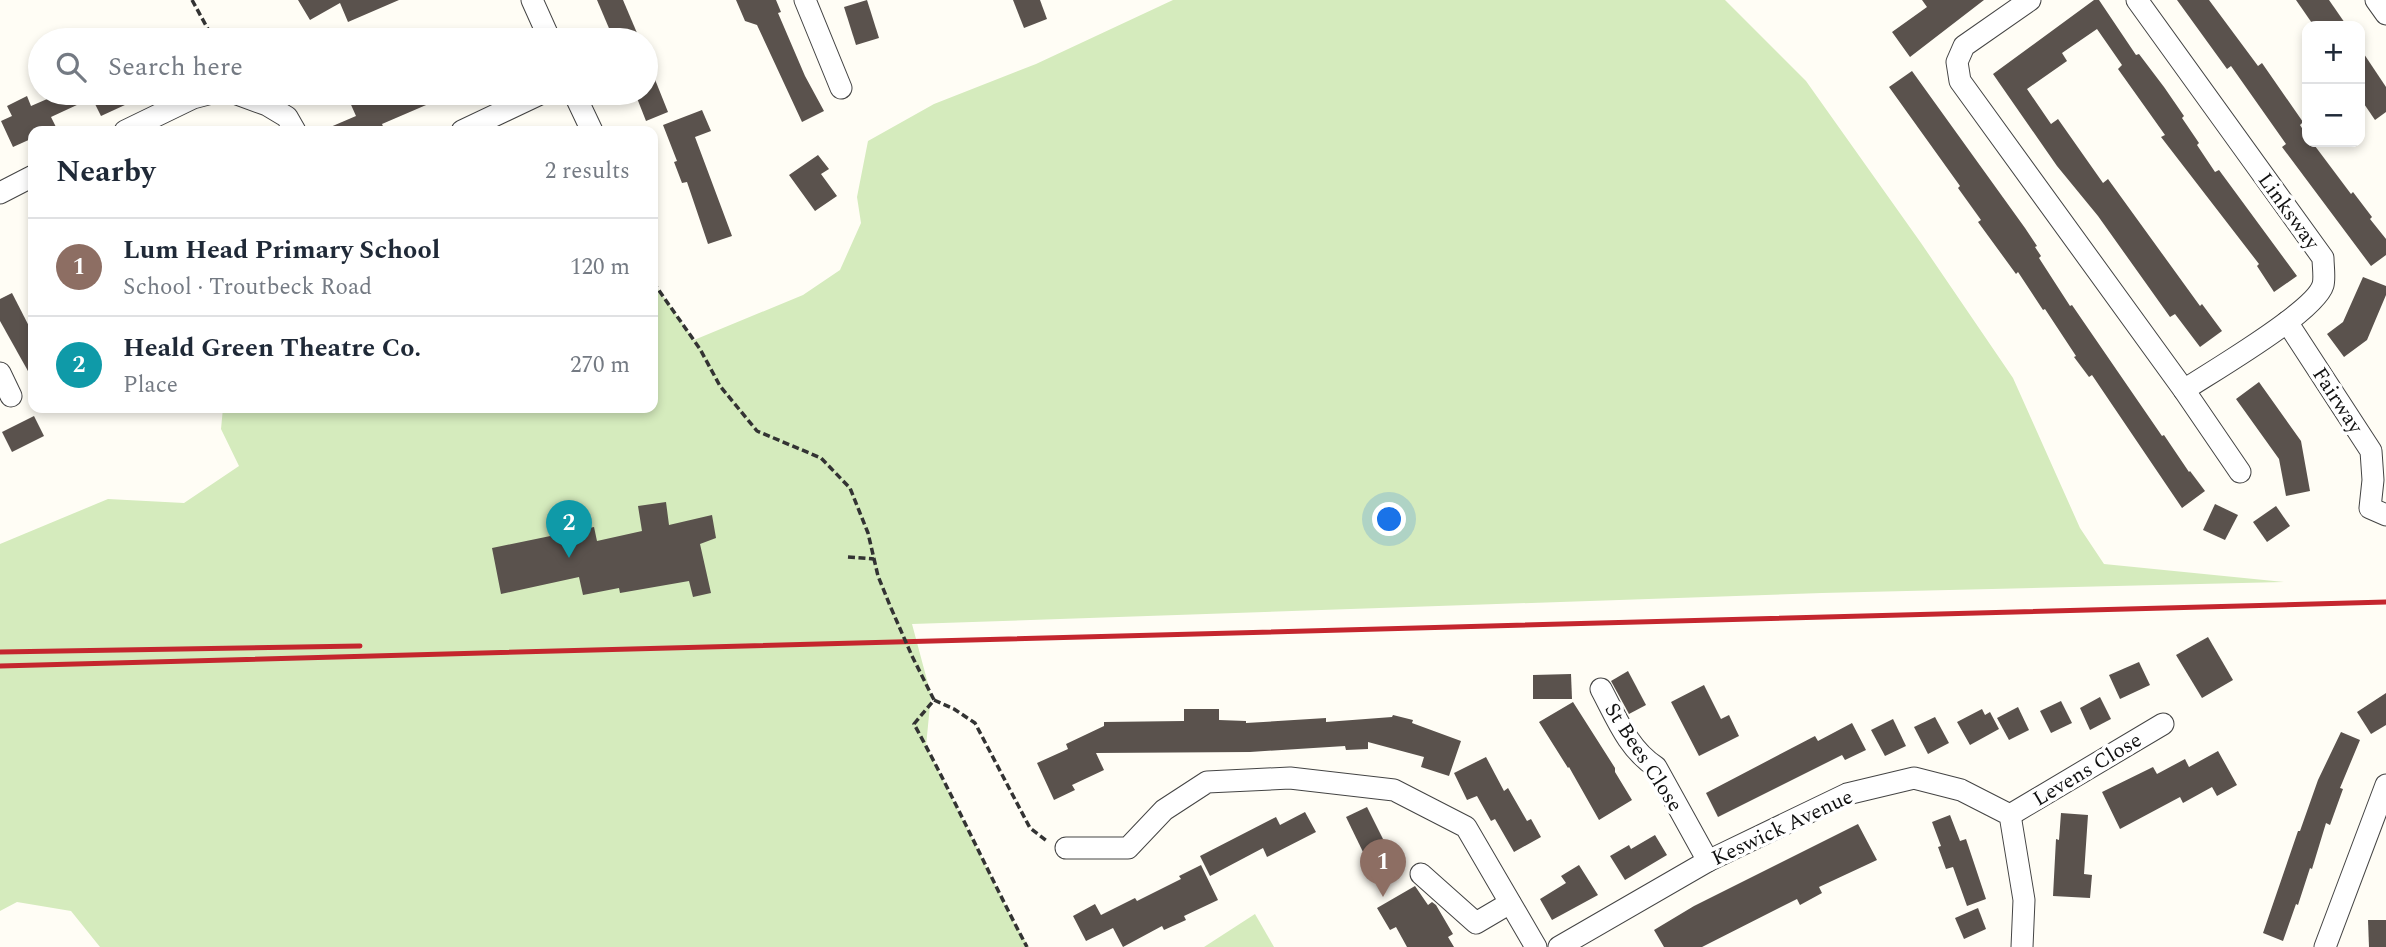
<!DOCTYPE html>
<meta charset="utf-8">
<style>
:root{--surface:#fff;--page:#f6f6f7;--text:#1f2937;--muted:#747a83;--line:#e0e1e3;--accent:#d93025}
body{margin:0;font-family:Spectral,serif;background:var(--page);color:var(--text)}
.controls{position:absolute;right:21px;top:21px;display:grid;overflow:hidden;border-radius:14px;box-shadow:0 4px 10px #0003}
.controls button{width:63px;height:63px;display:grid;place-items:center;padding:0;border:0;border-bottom:2px solid var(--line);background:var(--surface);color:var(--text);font:35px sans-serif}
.you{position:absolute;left:1390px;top:520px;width:24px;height:24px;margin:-18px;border:5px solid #fff;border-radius:50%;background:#1a73e8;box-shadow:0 0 0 10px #1a73e833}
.badge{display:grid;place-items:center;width:46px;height:46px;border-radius:50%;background:var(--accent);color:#fff;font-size:23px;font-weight:700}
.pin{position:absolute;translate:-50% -58px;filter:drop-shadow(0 2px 4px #0008)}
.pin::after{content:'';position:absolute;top:37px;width:24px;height:21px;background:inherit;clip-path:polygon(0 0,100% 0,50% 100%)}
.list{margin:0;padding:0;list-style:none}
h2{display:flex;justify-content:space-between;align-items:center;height:91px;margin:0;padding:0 28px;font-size:30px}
h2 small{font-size:23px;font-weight:400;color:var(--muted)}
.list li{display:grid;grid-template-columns:46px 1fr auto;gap:21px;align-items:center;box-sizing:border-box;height:98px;padding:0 28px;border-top:2px solid var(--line)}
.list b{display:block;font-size:26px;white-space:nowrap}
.list p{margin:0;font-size:23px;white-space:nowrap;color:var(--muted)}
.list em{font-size:23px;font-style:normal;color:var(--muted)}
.icon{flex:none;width:38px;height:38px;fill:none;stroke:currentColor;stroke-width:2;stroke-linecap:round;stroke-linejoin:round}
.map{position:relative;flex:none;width:2386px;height:947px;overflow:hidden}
.search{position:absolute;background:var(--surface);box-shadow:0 4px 10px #0003;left:28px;top:28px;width:630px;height:77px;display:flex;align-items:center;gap:18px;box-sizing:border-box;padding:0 24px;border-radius:38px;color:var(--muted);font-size:26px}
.panel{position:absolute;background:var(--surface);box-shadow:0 4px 10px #0003;left:28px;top:126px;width:630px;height:287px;border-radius:14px}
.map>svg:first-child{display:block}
.green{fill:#d5ebbd}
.building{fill:#5a524d}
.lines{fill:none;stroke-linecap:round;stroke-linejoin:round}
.minor-casing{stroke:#444;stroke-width:23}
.path{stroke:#333;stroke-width:3.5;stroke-dasharray:7 3.5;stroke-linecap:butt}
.minor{stroke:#fff;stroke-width:21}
.rail{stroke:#c4262e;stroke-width:5}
.path-bridge{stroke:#333;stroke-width:3.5;stroke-dasharray:7 3.5;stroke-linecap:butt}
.labels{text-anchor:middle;stroke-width:7;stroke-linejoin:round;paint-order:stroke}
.street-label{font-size:21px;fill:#111;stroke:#fff}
</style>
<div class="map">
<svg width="2386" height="947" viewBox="0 0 2386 947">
<rect width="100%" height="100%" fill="#fffdf5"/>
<g class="green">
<polygon points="1173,0 1725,0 1806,81 1921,243 2013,378 2080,528 2104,564 2284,582 1822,593 912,624 931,695 926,746 1013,921 1029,947 100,947 71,911 17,902 0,911 0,544 108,499 184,503 239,466 221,429 223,408 653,408 653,282 694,340 803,295 840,270 861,223 857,197 868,141 934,104 1036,64"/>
<polygon points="1255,914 1274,947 1204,947"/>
</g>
<g class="building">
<polygon points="298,0 399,0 348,22 340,3 310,20"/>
<polygon points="597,0 623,0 640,40 614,40"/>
<polygon points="736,0 776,0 781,12 778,13 805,76 824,111 802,122 757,25 745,21"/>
<polygon points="867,0 879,38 856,45 844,7"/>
<polygon points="1013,0 1040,0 1047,19 1024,28"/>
<polygon points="1922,0 1984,0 1910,57 1892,32 1927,7"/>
<polygon points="2094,0 2099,0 2136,55 2139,54 2164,87 2184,116 2182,118 2199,143 2197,145 2215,172 2219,170 2297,276 2274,292 2257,266 2259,264 2161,137 2165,135 2118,69 2122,65 2097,29 2062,53 2067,61 2027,89 2051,124 2058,119 2103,183 2108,179 2200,306 2202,304 2222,331 2200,347 2175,314 2170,317 2098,216 2057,166 1993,74"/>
<polygon points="2177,0 2209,0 2258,66 2262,63 2303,122 2300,125 2307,136 2307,142 2312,142 2351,194 2353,192 2372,217 2370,219 2386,239 2386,255 2371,266 2282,147 2286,144 2231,66 2227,69"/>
<polygon points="2296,0 2329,0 2347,26 2314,26"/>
<polygon points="2360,48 2386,87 2386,112 2375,120 2360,98"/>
<polygon points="646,57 668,112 646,121 635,93 646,93"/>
<polygon points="1912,71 2025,228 2037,246 2035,247 2041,256 2039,258 2070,306 2072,305 2162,436 2164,435 2189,472 2190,471 2205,491 2182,508 2092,375 2089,377 2074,357 2076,356 2045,309 2043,310 2018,272 2016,274 1978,222 1981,220 1958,188 1960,186 1889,87"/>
<polygon points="61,93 151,93 101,116 92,98 51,117 56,127 47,131 33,131 33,138 13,147 1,121 12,116 7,106 27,96 31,106"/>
<polygon points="360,93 454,93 382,124 385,131 321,131 356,116 348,98"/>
<polygon points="702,110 711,131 695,137 732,236 708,244 687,182 682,183 674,162 677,161 663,125"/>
<polygon points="818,155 829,169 821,174 837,196 815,211 789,175"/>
<polygon points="2363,277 2386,286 2386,295 2367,340 2344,357 2327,334 2343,322"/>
<polygon points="12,293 33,334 33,380 0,321 0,299"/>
<polygon points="2259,382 2301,441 2310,491 2286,496 2279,459 2236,399"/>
<polygon points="34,416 44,436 12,452 2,432"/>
<polygon points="666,502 669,525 712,515 716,538 700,544 711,593 693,597 689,581 620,593 619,588 583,595 579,577 501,594 492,548 594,527 597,541 642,531 638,506"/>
<polygon points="2215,504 2238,515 2225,540 2203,530"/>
<polygon points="2276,506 2290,526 2267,542 2253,522"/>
<polygon points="2208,637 2233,680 2202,698 2176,655"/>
<polygon points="2139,662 2150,685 2120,699 2109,675"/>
<polygon points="1628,671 1646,705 1629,714 1611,681"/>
<polygon points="1571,674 1572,699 1533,699 1533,675"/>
<polygon points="1704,685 1721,719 1729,715 1739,736 1699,756 1671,702"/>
<polygon points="2386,693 2386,725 2371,734 2357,712"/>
<polygon points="2100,697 2111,719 2090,730 2080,708"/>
<polygon points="2061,701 2072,723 2051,733 2040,711"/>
<polygon points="1573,702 1615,768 1615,772 1632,800 1599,820 1569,767 1568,768 1539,722"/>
<polygon points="2018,707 2029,730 2009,740 1997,718"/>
<polygon points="1184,709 1219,709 1219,720 1246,721 1246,723 1326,718 1326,722 1392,717 1393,715 1413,720 1412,723 1461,741 1449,776 1421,767 1424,757 1368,742 1368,749 1346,750 1345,746 1250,752 1096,753 1104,770 1072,785 1075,790 1054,800 1037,763 1068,749 1066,744 1104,726 1104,722 1184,721"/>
<polygon points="1982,709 1985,715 1990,712 1999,729 1970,745 1957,722"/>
<polygon points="1935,717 1949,743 1928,754 1914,727"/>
<polygon points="1893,719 1906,746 1885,756 1871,730"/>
<polygon points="1852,723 1866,750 1845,760 1842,755 1718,817 1706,793 1815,736 1818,741"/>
<polygon points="2341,732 2360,740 2340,788 2343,789 2330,825 2326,823 2312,869 2310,868 2298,905 2296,904 2283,941 2263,933 2298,831 2300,831 2318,780"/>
<polygon points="2218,751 2237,785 2217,796 2212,787 2183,803 2180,797 2120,829 2102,792 2153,767 2157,774 2185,759 2189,767"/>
<polygon points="1486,757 1504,791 1508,788 1527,821 1531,819 1541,837 1514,852 1495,819 1491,821 1477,796 1467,800 1454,773"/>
<polygon points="1367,807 1384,841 1363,852 1346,817"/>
<polygon points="1305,812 1316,832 1267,857 1263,848 1210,876 1200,856 1276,817 1280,825"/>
<polygon points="2061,813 2088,815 2084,874 2092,875 2090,898 2053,896 2056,839 2059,840"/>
<polygon points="1950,815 1960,841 1966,839 1986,899 1967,906 1953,867 1946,869 1938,847 1941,846 1932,822"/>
<polygon points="1858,824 1877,860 1819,887 1822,893 1800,905 1797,899 1702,947 1664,947 1654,930 1694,906"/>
<polygon points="1655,835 1667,855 1625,880 1610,856 1629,845 1631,849"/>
<polygon points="1201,865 1218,900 1184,916 1186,920 1164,930 1162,926 1123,947 1113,928 1086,941 1073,916 1095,904 1101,915 1135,898 1137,901 1181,879 1179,876"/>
<polygon points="1579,865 1598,895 1552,920 1540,899 1566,883 1561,876"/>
<polygon points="1415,886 1428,905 1432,902 1436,905 1453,934 1448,937 1454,947 1407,947 1396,927 1390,930 1377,908"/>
<polygon points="1978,908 1986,929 1964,939 1955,918"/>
<polygon points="2368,920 2386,920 2386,947 2369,947"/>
</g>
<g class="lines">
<g class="minor-casing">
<g id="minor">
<polyline points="532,0 550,40"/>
<polyline points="805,0 841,88"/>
<polyline points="2030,0 1964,46 1957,62 1960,81 2184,390 2240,472"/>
<path d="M2137,0L2323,258C2323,266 2325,278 2323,285C2315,312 2211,372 2184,390"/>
<polyline points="2376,0 2386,14"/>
<polyline points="234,93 267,105 287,117 295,131"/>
<polyline points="574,93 592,131"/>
<polyline points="125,131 193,98 212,93"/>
<polyline points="462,131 542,93"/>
<polyline points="0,193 33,176"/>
<polyline points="2287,322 2371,451 2373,480 2370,508 2386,515"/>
<polyline points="0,373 11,396"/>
<path d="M1601,689C1616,717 1628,749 1656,767L1708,861"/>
<polyline points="2010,815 2163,724"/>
<polyline points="1066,848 1128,848 1164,810 1207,782 1290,778 1394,790 1466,827 1536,947"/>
<polyline points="1421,874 1476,923 1510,903"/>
<polyline points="1559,947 1708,861 1847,794 1914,778 1961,790 2010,815 2024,900 2022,947"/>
<polyline points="2325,947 2386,785"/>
</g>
</g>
<g class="path">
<polyline points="192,0 214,40"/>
<polyline points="653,282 700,349 720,386 757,431 821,458 850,488 868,533 878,576 891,608"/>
<polyline points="848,557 874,559"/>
<path d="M912,656L934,700L914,724C954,797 988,873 1027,947"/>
<polyline points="934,700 954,709 975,723 1030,828 1047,841"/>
</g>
<use href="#minor" class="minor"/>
<g class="rail">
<polyline points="0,652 360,646"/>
<polyline points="0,666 2386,602"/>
</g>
<polyline class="path-bridge" points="891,608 912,656"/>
</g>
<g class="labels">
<g class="street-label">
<text transform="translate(2289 211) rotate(54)" y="7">Linksway</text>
<text transform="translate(2338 400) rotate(57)" y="7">Fairway</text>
<text transform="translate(1644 757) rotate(57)" y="7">St Bees Close</text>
<text transform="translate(2087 769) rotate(-31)" y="7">Levens Close</text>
<text transform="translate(1782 827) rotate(-25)" y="7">Keswick Avenue</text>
</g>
</g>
</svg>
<div class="controls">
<button>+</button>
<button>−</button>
</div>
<div class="you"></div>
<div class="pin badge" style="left:1383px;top:897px;background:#8d6e63">1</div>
<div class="pin badge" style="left:569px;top:558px;background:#0f9aa8">2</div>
<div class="search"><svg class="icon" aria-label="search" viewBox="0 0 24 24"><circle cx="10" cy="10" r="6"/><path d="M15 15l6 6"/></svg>Search here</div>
<section class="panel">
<h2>Nearby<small>2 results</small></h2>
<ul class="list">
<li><span class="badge" style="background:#8d6e63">1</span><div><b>Lum Head Primary School</b><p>School · Troutbeck Road</p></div><em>120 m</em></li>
<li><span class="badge" style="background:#0f9aa8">2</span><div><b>Heald Green Theatre Co.</b><p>Place</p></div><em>270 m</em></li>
</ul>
</section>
</div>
